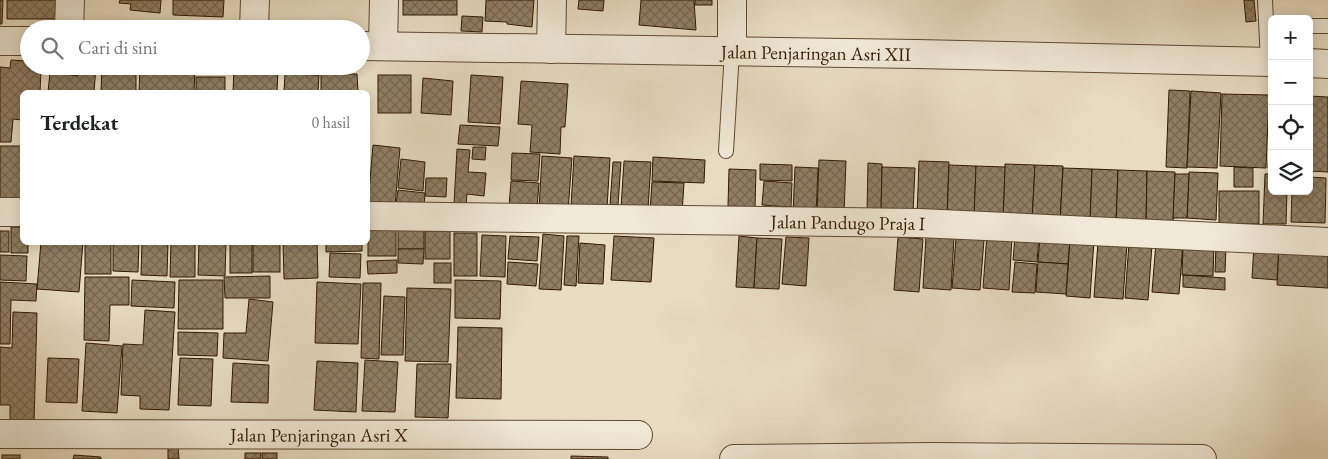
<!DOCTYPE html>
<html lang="id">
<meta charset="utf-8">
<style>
:root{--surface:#fff;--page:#f2f2f2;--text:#202124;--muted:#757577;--line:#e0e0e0}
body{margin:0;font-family:"EB Garamond",serif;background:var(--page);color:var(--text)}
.controls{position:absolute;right:15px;top:15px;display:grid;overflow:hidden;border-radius:8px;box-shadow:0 2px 12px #0003}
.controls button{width:45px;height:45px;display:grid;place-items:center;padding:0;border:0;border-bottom:1px solid var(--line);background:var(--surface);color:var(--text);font:25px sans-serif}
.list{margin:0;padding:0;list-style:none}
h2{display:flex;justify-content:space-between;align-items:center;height:65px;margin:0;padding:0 20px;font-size:21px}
h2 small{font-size:16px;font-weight:400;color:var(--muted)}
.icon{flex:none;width:28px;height:28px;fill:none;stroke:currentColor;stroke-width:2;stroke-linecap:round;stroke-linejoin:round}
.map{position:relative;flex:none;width:1328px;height:459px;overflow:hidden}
.search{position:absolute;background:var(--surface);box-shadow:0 2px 12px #0003;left:20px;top:20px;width:350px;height:55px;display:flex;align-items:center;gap:12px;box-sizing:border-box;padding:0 18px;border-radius:28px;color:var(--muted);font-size:19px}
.panel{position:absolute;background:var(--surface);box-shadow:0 2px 12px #0003;left:20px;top:90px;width:350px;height:155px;border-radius:8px}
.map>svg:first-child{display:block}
.building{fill:url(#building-cross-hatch);stroke:#311900}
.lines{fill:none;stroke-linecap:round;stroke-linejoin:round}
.service-casing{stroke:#5f4a30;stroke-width:16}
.minor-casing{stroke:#5f4a30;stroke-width:30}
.service{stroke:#f0e9d7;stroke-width:14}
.minor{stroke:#f0e9d7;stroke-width:28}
.labels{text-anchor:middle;stroke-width:4;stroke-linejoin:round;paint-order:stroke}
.street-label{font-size:19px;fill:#311900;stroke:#f0e9d7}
</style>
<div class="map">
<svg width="1328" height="459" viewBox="0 0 1328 459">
<defs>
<pattern id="building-cross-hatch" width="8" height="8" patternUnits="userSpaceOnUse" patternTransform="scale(1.25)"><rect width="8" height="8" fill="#907f65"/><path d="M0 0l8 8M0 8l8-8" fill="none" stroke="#766751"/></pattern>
</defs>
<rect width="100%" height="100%" fill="#e8ddc2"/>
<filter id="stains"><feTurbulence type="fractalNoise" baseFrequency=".004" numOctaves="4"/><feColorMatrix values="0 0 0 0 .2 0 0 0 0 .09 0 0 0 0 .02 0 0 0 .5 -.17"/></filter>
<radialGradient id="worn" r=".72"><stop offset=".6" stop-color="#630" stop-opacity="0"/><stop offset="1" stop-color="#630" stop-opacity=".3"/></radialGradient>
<g class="building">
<polygon points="0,0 3,0 2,24 0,24"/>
<polygon points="7,0 57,0 56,19 7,19"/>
<polygon points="120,0 161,0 160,13 130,10 131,4 119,3"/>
<polygon points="173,0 224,0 223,17 173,15"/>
<rect x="403" y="0" width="54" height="15"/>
<polygon points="486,0 534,0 532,27 507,24 507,22 485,21"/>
<polygon points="579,0 604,0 603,11 578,9"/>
<polygon points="641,0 694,0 696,30 639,25"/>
<rect x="695" y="0" width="17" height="5"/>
<polygon points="1244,0 1254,0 1256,21 1246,22"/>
<polygon points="462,16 483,17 482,32 461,31"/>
<polygon points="11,60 28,61 28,68 41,69 40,92 22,92 22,120 13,119 11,142 0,142 0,67 10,68"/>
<polygon points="79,66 96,66 94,92 48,92 50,72 78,76"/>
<polygon points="102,66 136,66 136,92 101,92"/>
<polygon points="140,66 195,67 194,92 139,92"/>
<polygon points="234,67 278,68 277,92 233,92"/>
<polygon points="285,74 319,75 318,92 284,92"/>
<polygon points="321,74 357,74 358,92 321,92"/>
<rect x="378" y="75" width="33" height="38"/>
<polygon points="471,75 503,77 500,124 468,122"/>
<rect x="196" y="77" width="29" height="15"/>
<polygon points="423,78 453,81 451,115 421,113"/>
<polygon points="521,81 568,84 565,127 561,127 560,154 530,152 532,125 518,124"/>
<polygon points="1169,90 1190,91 1187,168 1166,167"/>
<polygon points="1191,91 1221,93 1217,168 1187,167"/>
<polygon points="1222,94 1269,95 1266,168 1220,166"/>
<polygon points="1272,94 1272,169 1268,168"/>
<polygon points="1309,96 1328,97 1328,172 1309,171"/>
<polygon points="460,125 500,127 498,146 458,144"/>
<polygon points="373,145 400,148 395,206 368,203"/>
<rect x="0" y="146" width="22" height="56"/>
<polygon points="473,147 486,147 485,160 472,159"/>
<polygon points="457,149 470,150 468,172 486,173 484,196 467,194 466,205 454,204"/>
<polygon points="512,153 540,154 538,181 511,180"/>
<polygon points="542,156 572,158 568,211 539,209"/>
<polygon points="574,156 610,158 607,208 571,206"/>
<polygon points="653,157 705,160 704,183 652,181"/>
<polygon points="401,159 425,162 423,191 398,188"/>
<polygon points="819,160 846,161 844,214 817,213"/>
<polygon points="624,161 651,162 648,209 621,208"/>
<polygon points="919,161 949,162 947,218 917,216"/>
<polygon points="613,162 621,162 618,205 610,205"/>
<polygon points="868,163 882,164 881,213 867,212"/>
<polygon points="760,164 792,165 792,181 760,180"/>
<polygon points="1005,164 1035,165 1032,221 1003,220"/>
<polygon points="949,165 976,166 974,219 947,218"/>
<polygon points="1035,165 1063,166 1060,222 1032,221"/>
<polygon points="976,166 1005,167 1003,220 974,219"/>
<polygon points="795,167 818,168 816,215 793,214"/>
<polygon points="882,167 915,168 913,214 881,213"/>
<polygon points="1234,167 1253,168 1253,187 1234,187"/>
<polygon points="1063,168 1092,169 1090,223 1060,222"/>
<polygon points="729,169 756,170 755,207 728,206"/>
<polygon points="1092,169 1118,170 1116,224 1090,223"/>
<polygon points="1118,170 1147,171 1146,225 1116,224"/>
<polygon points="1147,171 1175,172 1173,227 1146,225"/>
<polygon points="1189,172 1218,173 1216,220 1187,218"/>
<polygon points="1175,174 1189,174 1187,218 1173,218"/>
<polygon points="1265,174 1272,174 1272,191 1287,191 1286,224 1263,224"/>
<polygon points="1309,177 1326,178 1325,223 1291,222 1292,191 1309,191"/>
<polygon points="426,178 447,178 446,197 425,196"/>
<polygon points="511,181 539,183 537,208 509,206"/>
<polygon points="764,181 792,183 791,207 762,205"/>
<polygon points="652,182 684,183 682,213 650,211"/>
<polygon points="398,190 425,193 424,207 396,204"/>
<rect x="1219" y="191" width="40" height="33"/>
<polygon points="11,227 22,227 22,242 28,242 28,253 11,253"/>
<rect x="368" y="230" width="28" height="26"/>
<rect x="398" y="230" width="26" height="19"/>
<rect x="0" y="231" width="9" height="21"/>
<rect x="425" y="231" width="25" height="28"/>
<rect x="454" y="233" width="23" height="43"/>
<polygon points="543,234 564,236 561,290 539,289"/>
<polygon points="987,234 1012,236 1009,290 983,288"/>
<polygon points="482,235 506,236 505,277 480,276"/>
<polygon points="510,236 539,237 537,261 508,259"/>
<polygon points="567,236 579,236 576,286 564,285"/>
<polygon points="614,236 654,238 651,282 611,280"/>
<polygon points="739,236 757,238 754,288 736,287"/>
<polygon points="926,236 954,238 951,290 923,288"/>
<polygon points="1015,236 1039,237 1037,262 1013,260"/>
<polygon points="786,237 809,238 806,286 782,284"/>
<polygon points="898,237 923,239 919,292 894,290"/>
<polygon points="1040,237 1070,240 1068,264 1038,262"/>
<polygon points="757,238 782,239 779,289 754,288"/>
<polygon points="956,238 984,240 980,290 952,288"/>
<polygon points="1070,240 1094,241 1090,298 1066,296"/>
<polygon points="41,242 83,242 79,292 37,289"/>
<polygon points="113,242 139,242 138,272 113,271"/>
<polygon points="142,242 168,242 167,276 141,275"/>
<polygon points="171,242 195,242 195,277 170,277"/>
<polygon points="199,242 226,242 225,276 198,275"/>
<rect x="230" y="242" width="22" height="31"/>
<rect x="253" y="242" width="27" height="30"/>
<polygon points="283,242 317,242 318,278 284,279"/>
<polygon points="326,242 362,242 362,251 326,252"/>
<polygon points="1098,242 1127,244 1123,299 1094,297"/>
<polygon points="1156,242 1183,244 1179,294 1152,292"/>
<rect x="85" y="243" width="26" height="31"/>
<polygon points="580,243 605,245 603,284 578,283"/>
<polygon points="1129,243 1152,245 1148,300 1125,298"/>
<polygon points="1183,244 1214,245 1213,276 1182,275"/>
<polygon points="1216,245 1226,246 1225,272 1215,272"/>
<polygon points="1254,245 1279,247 1277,280 1252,278"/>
<polygon points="1279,247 1328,249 1328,288 1277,285"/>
<polygon points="398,249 424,249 423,264 398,263"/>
<polygon points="330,253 361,254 360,278 329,277"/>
<polygon points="0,255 27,256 26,281 0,280"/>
<polygon points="397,260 397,273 368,274 367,261"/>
<polygon points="508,262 538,264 536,286 507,284"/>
<polygon points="1015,262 1037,264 1035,293 1012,292"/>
<polygon points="1038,262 1068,264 1066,294 1036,292"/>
<rect x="434" y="263" width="17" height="20"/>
<polygon points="1183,275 1225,278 1225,290 1183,287"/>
<polygon points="270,276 270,298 225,298 224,277"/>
<polygon points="85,277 129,277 129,305 110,305 109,341 84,340"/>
<polygon points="132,280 175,282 174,308 131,306"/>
<polygon points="179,280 223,280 223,329 178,329"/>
<polygon points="455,280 501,281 500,319 455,318"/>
<polygon points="0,282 37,284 36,301 11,300 10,344 0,344"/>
<polygon points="317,282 361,284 358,344 315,343"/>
<polygon points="363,283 381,283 379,359 361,358"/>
<polygon points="407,288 451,289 448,362 405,361"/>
<polygon points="384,296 405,297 403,355 381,355"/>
<polygon points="249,299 273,302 268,361 223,358 224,333 246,333"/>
<polygon points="145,310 175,312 169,410 140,409 140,396 121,395 123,344 143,345"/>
<polygon points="13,312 37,313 34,424 10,423 10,405 0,405 0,347 12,348"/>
<polygon points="458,327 502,328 501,399 456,398"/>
<polygon points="178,332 218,333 217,356 178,355"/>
<polygon points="86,343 122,346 117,413 82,411"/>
<polygon points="48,358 79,359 77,403 46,402"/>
<polygon points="180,358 213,359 211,406 178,405"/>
<polygon points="365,360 398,362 395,412 362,411"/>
<polygon points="317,361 358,363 356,412 314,410"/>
<polygon points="233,363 269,365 268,403 231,402"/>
<polygon points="417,364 451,364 448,418 415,417"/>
<polygon points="178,446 179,459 168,459 168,447"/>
<polygon points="245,453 261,453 260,459 245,459"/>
<rect x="262" y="453" width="15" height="6"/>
<rect x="2" y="455" width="18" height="4"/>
<polygon points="74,455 101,457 101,459 73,459"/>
<polygon points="571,456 608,457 608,459 571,459"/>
</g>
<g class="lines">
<g class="service-casing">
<g id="service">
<polyline points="1265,0 1268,62"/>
<polyline points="1309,26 1328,26"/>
<polyline points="726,151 732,51"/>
</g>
</g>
<g class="minor-casing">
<g id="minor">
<polyline points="69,29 70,0"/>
<polyline points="254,29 255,0"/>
<polyline points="0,41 29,41"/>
<path id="s1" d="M361,46L917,54L1272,62"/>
<polyline points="383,46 384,0"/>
<polyline points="551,49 552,0"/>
<polyline points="732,51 732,0"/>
<polyline points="1309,63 1328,64"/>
<polyline points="0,212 22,212"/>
<path id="s2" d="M368,216L919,223L1328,242"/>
<path id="s3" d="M0,434L638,435"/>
<polyline points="734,459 934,457 1202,459"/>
</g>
</g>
<use href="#service" class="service"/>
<use href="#minor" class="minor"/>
</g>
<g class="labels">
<g class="street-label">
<text dy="7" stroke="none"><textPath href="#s1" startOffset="455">Jalan Penjaringan Asri XII</textPath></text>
<text dy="7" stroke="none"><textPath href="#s2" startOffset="480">Jalan Pandugo Praja I</textPath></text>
<text dy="7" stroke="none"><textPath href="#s3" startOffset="319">Jalan Penjaringan Asri X</textPath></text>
</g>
</g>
<rect width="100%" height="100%" filter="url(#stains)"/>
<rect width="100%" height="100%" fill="url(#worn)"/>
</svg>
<div class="controls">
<button>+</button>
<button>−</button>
<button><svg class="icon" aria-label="locate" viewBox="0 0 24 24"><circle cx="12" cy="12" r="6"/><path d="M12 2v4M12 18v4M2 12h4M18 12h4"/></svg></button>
<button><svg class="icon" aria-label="layers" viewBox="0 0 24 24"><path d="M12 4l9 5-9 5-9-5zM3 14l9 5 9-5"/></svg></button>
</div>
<div class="search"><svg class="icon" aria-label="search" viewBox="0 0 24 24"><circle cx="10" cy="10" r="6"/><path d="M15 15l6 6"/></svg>Cari di sini</div>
<section class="panel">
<h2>Terdekat<small>0 hasil</small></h2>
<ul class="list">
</ul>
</section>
</div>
